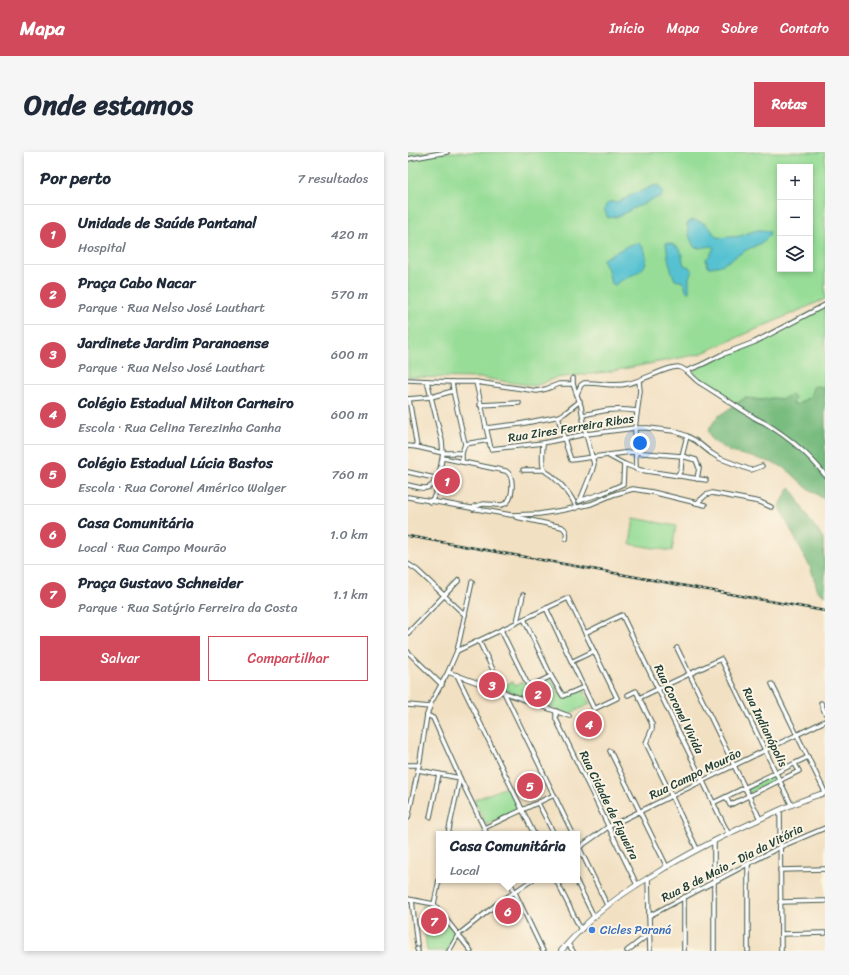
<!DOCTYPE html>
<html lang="pt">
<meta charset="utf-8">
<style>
:root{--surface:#fff;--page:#f6f6f7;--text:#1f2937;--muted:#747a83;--line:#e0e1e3;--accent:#d1495b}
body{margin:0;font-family:Sriracha,sans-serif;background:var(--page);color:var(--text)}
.controls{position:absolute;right:12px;top:12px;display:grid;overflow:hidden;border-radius:0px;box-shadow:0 2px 6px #0003}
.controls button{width:36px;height:36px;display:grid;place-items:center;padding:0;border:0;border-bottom:1px solid var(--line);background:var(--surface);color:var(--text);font:20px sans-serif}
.you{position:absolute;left:232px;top:291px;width:14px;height:14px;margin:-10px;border:3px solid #fff;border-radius:50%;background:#1a73e8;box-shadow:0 0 0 6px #1a73e833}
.badge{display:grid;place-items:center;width:26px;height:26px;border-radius:50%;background:var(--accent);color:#fff;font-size:13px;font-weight:700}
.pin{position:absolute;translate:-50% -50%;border:2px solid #fff;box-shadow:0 1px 4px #0006}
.popup{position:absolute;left:28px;top:679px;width:144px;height:52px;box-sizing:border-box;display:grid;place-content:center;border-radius:0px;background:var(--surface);filter:drop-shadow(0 1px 3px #0005);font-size:13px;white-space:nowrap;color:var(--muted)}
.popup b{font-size:15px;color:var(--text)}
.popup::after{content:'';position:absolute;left:50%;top:100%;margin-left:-8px;border:8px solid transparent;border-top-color:var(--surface)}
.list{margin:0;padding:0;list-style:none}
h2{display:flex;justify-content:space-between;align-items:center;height:52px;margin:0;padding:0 16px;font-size:17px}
h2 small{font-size:13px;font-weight:400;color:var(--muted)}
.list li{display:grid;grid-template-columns:26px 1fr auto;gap:12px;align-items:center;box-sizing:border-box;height:60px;padding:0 16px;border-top:1px solid var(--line)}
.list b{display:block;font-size:15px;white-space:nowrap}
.list p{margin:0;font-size:13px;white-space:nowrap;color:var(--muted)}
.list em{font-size:13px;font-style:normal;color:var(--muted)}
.actions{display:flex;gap:8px;padding:12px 16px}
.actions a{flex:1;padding:9px 0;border:1px solid var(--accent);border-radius:0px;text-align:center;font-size:14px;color:var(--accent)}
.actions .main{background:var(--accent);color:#fff}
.icon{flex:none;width:22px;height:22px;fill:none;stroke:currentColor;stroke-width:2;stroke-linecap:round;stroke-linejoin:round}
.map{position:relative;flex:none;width:417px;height:799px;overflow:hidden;border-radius:0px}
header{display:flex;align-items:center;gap:24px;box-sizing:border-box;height:56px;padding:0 20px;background:var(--accent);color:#fff}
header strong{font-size:19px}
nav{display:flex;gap:22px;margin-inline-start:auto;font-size:14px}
.intro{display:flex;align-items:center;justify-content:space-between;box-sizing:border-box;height:96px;padding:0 24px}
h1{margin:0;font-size:28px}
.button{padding:10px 18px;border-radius:0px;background:var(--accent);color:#fff;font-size:14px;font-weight:700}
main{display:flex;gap:24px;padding:0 24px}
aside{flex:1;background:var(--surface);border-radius:0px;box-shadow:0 2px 6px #0003}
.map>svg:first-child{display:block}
.green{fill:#97dd97;stroke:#5b8d66;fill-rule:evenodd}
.forest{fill:#79bc80;stroke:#4c7c5a}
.water{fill:#57c2d1;stroke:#3b8082}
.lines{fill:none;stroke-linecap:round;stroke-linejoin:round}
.minor-casing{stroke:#3f5549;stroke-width:5.5}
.major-casing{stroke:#3f5549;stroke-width:6}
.minor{stroke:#fff;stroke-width:3.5}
.major{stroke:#fff;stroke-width:4.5}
.rail-casing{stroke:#1f3d34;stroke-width:2.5}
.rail{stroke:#fcf5e5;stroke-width:1;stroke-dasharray:3;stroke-linecap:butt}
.shop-dot{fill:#3f7fe0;stroke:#fcf5e5;stroke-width:1.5}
.labels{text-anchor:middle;stroke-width:4;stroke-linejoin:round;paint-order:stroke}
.street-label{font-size:12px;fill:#1f3d34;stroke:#fcf5e5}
.shop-label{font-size:12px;fill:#366cbe;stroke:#fcf5e5;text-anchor:start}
</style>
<header>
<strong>Mapa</strong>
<nav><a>Início</a><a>Mapa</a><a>Sobre</a><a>Contato</a></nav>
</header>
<div class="intro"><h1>Onde estamos</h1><a class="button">Rotas</a></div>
<main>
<aside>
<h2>Por perto<small>7 resultados</small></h2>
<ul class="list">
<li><span class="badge">1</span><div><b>Unidade de Saúde Pantanal</b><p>Hospital</p></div><em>420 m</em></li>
<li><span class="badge">2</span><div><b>Praça Cabo Nacar</b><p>Parque · Rua Nelso José Lauthart</p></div><em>570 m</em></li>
<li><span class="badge">3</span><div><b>Jardinete Jardim Paranaense</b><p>Parque · Rua Nelso José Lauthart</p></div><em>600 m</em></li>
<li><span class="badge">4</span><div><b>Colégio Estadual Milton Carneiro</b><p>Escola · Rua Celina Terezinha Canha</p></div><em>600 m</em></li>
<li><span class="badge">5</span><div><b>Colégio Estadual Lúcia Bastos</b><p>Escola · Rua Coronel Américo Walger</p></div><em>760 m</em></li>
<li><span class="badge">6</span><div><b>Casa Comunitária</b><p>Local · Rua Campo Mourão</p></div><em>1.0 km</em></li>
<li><span class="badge">7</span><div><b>Praça Gustavo Schneider</b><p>Parque · Rua Satýrio Ferreira da Costa</p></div><em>1.1 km</em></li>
</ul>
<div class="actions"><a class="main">Salvar</a><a>Compartilhar</a></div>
</aside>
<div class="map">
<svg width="417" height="799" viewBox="0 0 417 799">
<rect width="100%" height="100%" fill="#fcf5e5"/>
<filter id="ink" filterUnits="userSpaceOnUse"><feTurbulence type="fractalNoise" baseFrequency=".025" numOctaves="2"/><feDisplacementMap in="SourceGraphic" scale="8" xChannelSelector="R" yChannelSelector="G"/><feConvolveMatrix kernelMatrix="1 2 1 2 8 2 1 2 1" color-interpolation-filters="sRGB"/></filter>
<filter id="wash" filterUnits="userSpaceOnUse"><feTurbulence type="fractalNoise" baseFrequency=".012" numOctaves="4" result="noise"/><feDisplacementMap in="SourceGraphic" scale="16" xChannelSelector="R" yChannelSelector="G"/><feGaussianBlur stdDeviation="0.9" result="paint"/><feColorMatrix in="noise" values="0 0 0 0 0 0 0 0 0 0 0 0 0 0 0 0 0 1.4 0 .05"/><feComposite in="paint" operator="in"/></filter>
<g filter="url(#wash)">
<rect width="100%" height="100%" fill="#f2e0c2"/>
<g class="green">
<path d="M0,0H417V147L292,202L199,220L147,226L127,234L74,226L0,225ZM372,15H402V117H372Z"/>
<polygon points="417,154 417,236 409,234 402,245 398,247 389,253 375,247 364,246 353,248 337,246 328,252 318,244 289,224 285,221 285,219 309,206 340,195 365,183 398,163"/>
<polygon points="226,366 268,374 264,399 222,392"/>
<polygon points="83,523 89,536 70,529"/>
<polygon points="143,526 154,545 175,537 182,552 161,562 98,538 96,534 105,529 107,533 117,529 121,537"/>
<polygon points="367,622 370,628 342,641 339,636"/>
<polygon points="101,634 112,657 78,673 66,648"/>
<polygon points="14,754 25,754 48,783 39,799 19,799"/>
</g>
<g class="forest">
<polygon points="409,234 417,236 417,348 398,335 382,320 369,312 348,306 323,300 304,288 300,279 309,265 337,246 353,248 364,246 375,247 383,242 387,245 385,251 389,253 398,247 402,245 405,235"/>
<polygon points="382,335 399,364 415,386 416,409 417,411 417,444 410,439 403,417 371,355"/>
</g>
<g class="water">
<path d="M250,33L255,40L253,45C246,46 242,48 236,52C232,54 227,55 224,57C216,62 210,65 200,66L197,60V54L201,50H208L217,47L224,42L234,39L245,34Z"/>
<path d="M284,68C296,69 302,74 307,84C311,86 314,86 319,85C323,85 328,85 332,84C344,80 350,75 362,80C360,91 342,95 335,100C328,104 322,109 315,112C311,114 305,115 300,115L298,107L302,103L306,96L303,94L292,96L286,95L281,83L279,72Z"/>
<path d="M230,91C235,94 237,98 238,104C241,122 217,123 207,133L203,131L200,118L196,112L195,107L221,93Z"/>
<path d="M258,91C264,91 273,96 274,103C275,107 274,108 276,113L281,115L284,119L281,125V141L278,138L276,131L272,129L267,128C261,114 260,106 258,91Z"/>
</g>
</g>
<g filter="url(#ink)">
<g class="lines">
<g class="minor-casing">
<g id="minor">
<polyline points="0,7 39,0"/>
<polyline points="278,219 293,213 313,203 347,190 417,153"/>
<polyline points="165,226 165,232 173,254 177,278 186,312 184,319 172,349"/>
<polyline points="0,228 44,230 68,230 129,239 138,237 151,232 165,232"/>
<polyline points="19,229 34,289 35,301 28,341 25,346 22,350"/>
<polyline points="44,230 46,243 57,292 54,301 54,310"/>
<polyline points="68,230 83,297 135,291 178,282 227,276 240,276 266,279 279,284 288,289 303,301 311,306 340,317 343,318 354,314"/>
<path d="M169,242L173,233L176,231C190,230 204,235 218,232C233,230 259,214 270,215C279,216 285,227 292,231C310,242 326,253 344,264C348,267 353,269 357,271C380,285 401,302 417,323"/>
<polyline points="0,247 23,245 45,239"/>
<polyline points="1,247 9,295"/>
<polyline points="72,253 111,251"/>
<path d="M175,263C197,258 207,256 229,259"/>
<polyline points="150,265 159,296 163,308 223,300 274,304 288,308 291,316 289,327"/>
<polyline points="78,276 112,272 152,264 157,261 172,249"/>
<path d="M135,291C135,297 133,312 136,317C137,320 140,321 143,323C152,331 165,343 168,356"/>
<polyline points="57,292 81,288"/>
<polyline points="0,294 9,295 35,301 54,301"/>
<polyline points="201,304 216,312 232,318 298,328"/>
<path d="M35,306L98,319C103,322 104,327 104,333C104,341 103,352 93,353C87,353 82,352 76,352C73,352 70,354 67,354L65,357"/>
<polyline points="228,317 227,276 232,239 231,229"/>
<polyline points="115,318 136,318"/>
<polyline points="0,320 31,327"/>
<polyline points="269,324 273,318 274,304 279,284"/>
<path d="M0,333C6,334 17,339 23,334C26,331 27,329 31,327"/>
<polyline points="0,345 103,363 131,362 156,358 183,352 207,342 225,337 244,340 297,353"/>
<polyline points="171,349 195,341 215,332 216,312"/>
<polyline points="289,351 298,343 304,341 352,350 363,355"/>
<path d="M108,365L154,375C159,378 159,382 158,387"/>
<polyline points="0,412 9,418 57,463"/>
<polyline points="116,467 143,524 155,544 176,535"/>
<polyline points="109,470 115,443"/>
<polyline points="93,478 121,535 143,524"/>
<polyline points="0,481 51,428"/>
<polyline points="177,481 214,463 320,681"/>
<polyline points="71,489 165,682"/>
<polyline points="269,496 352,667"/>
<path d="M49,499C86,481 123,464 160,446L209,546L186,557L138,456"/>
<polyline points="0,500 34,533"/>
<polyline points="163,510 186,499"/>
<polyline points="40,520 161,564"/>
<polyline points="49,523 126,682"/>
<polyline points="364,532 417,640"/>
<polyline points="220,543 228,539 244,572 244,577 238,591 289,697"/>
<polyline points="231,546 313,507 383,652"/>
<polyline points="413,551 417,561"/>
<polyline points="0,553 22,555"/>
<polyline points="148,559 148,567 229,733"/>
<polyline points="19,563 25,566 52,626 79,682"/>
<polyline points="202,599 259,715"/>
<polyline points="0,613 11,613"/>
<polyline points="10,618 52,626 40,682"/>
<polyline points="318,645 322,653 391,619 387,612"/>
<polyline points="130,651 146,682"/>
<polyline points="305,651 400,605"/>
<polyline points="372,658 373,799"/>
<polyline points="22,665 31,622"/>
<polyline points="0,666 12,608 19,563 23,551 40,520 49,499 64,430"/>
<polyline points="76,676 146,643"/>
<polyline points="306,689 306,799"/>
<polyline points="169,691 199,753"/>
<polyline points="169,697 200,675 417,569"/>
<polyline points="340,712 340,799"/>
<polyline points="372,718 417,717"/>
<polyline points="240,726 242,799"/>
<polyline points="101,728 135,799"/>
<polyline points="148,728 173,778"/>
<polyline points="168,728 186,765"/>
<polyline points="276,745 276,799"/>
<polyline points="0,747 26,752 63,799"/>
<polyline points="4,748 9,793"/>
<polyline points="372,750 417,749"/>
<polyline points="26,752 31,728"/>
<polyline points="241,764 372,695 417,676"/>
<polyline points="373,782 417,781"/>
<polyline points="160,792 165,799"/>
<polyline points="9,797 10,799"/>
<polyline points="41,799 50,783 89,752 124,728"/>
<polyline points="219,799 241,782"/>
</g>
</g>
<g class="major-casing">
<path id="major" d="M153,799C164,787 175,774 187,764C205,748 226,734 247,722C277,703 309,687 341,672C366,661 390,648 417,641"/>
</g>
<use href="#minor" class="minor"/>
<use href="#major" class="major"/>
<g class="rail-casing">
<polyline id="rail" points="0,384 417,459"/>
</g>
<use href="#rail" class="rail"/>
</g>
</g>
<circle class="shop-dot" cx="184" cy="778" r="4"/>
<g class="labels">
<g class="street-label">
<text transform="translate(163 276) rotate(-9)" y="4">Rua Zires Ferreira Ribas</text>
<text transform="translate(271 557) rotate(64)" y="4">Rua Coronel Vivida</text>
<text transform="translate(357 575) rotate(64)" y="4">Rua Indianópolis</text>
<text transform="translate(287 622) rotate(-26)" y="4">Rua Campo Mourão</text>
<text transform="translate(201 653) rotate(64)" y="4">Rua Cidade de Figueira</text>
<text transform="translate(324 711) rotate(-27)" y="4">Rua 8 de Maio - Dia da Vitória</text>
</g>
<g class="shop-label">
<text x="192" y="782">Cicles Paraná</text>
</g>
</g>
</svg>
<div class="controls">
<button>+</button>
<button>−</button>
<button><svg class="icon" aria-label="layers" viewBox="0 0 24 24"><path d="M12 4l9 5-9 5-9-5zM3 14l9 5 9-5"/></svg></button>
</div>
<div class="you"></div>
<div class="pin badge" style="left:39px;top:329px">1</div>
<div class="pin badge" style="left:130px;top:542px">2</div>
<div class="pin badge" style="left:84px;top:533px">3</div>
<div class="pin badge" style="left:181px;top:572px">4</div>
<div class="pin badge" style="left:122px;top:634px">5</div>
<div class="pin badge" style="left:100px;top:759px">6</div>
<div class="popup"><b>Casa Comunitária</b>Local</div>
<div class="pin badge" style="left:26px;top:769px">7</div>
</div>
</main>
